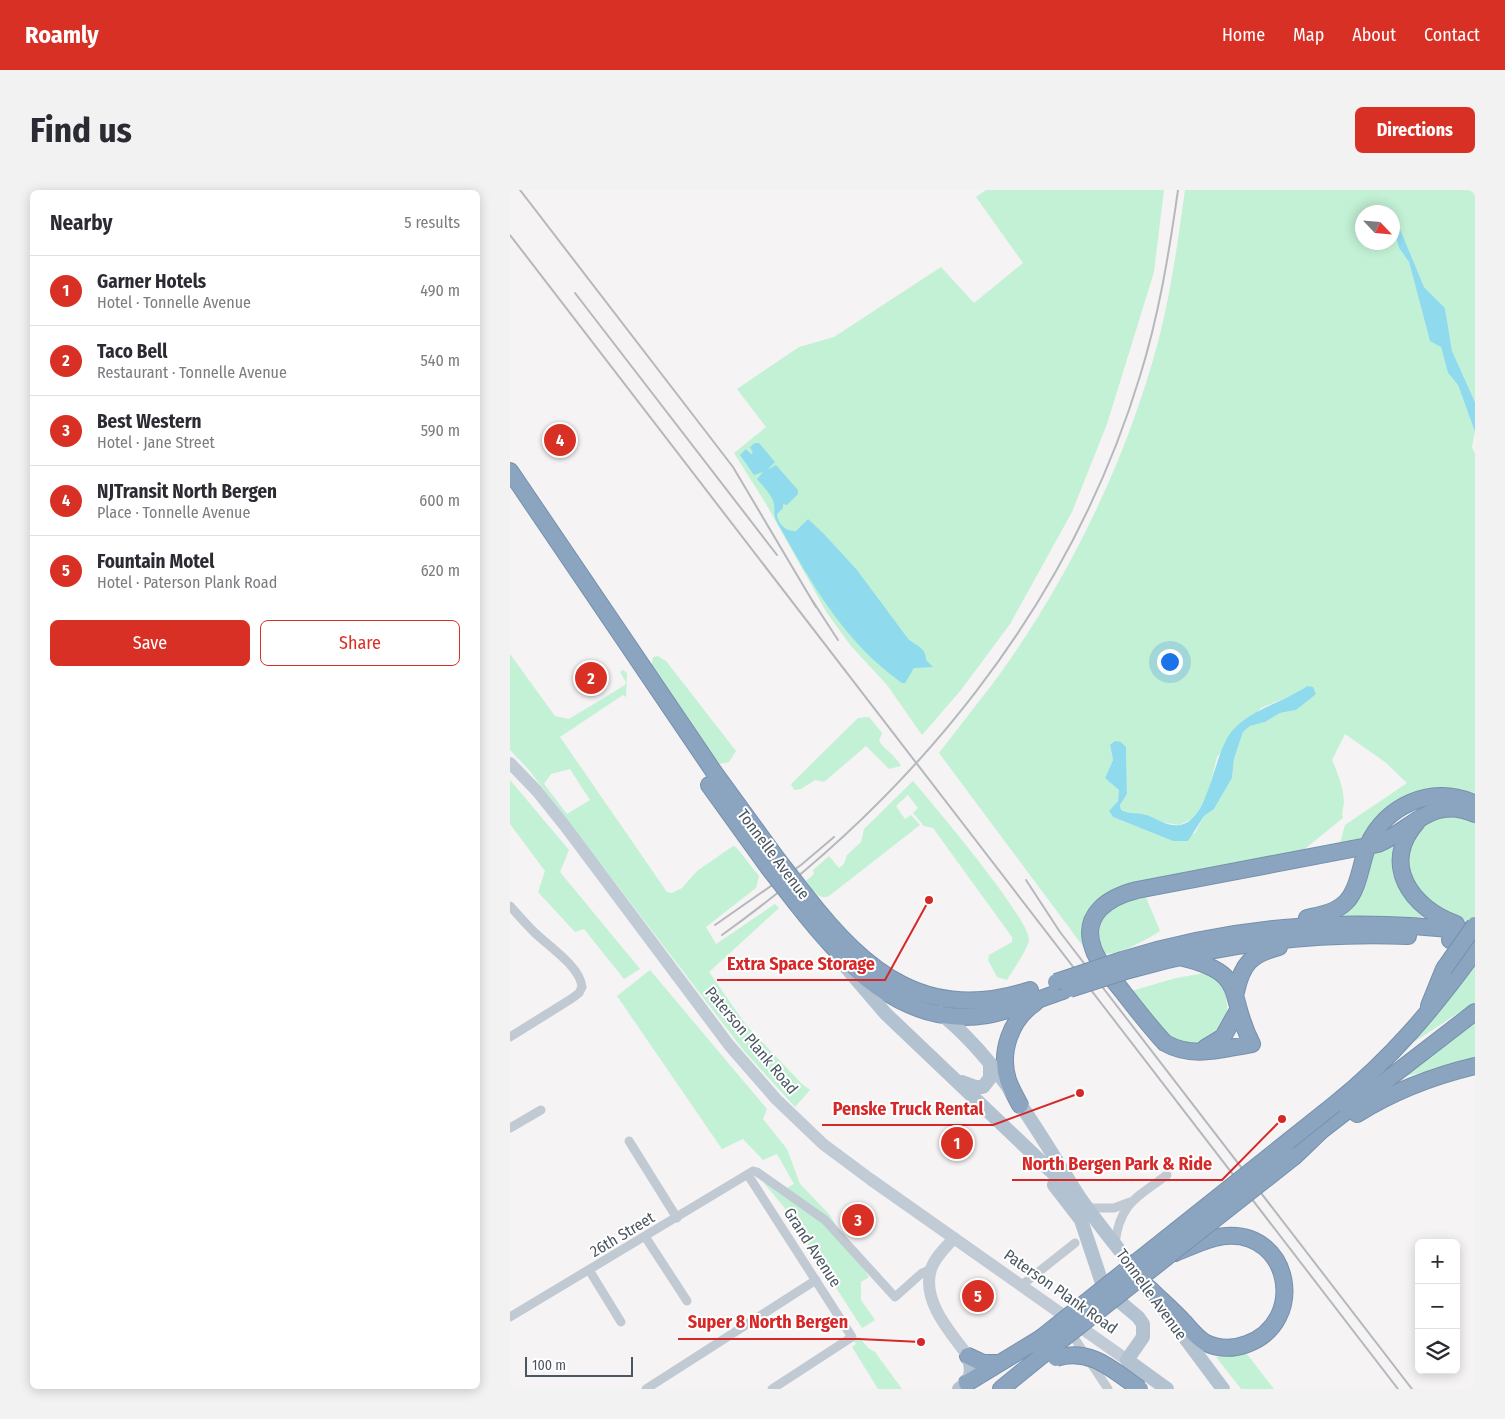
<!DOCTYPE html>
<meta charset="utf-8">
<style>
:root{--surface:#fff;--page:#f2f2f3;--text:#2b2b33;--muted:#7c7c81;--line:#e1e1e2;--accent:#d93025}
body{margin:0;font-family:"Fira Sans Condensed",sans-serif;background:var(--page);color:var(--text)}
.controls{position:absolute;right:15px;bottom:15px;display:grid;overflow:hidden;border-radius:8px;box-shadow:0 2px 12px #0003}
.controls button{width:45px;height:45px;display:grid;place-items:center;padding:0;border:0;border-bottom:1px solid var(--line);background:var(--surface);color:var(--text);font:25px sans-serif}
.compass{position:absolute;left:845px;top:15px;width:45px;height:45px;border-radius:50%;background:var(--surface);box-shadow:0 2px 12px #0003;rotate:116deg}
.scale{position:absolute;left:15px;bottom:12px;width:108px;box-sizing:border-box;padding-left:5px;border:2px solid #4a5661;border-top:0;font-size:14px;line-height:18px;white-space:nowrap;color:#4a5661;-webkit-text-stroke:4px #fff;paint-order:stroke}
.you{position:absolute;left:659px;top:471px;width:18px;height:18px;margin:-12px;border:4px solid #fff;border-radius:50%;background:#1a73e8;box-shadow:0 0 0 8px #1a73e833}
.badge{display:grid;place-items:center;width:32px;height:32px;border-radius:50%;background:var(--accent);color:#fff;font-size:16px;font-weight:700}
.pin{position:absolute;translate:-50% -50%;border:2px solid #fff;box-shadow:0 1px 5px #0006}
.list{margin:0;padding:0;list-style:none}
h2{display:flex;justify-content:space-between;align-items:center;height:65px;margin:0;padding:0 20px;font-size:21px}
h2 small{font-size:16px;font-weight:400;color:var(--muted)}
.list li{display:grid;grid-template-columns:32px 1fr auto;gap:15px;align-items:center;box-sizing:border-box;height:70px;padding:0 20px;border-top:1px solid var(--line)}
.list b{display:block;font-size:19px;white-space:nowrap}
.list p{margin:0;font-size:16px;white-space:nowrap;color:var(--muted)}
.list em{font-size:16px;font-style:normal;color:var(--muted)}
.actions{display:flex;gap:10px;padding:15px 20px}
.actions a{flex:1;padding:11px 0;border:1px solid var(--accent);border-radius:8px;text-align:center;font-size:18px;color:var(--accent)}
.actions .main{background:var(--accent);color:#fff}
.icon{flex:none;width:28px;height:28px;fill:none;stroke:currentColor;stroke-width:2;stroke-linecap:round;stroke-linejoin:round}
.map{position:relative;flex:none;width:965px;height:1199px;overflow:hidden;border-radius:8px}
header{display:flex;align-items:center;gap:30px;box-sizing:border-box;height:70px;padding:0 25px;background:var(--accent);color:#fff}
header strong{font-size:24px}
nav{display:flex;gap:28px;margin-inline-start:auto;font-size:18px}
.intro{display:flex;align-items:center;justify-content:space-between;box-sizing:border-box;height:120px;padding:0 30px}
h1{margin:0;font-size:35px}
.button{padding:12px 22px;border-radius:8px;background:var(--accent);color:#fff;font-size:18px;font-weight:700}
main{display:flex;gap:30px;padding:0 30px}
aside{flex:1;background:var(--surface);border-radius:8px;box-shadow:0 2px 12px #0003}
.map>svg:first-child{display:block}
.green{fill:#c3f1d5;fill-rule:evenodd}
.water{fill:#90daee}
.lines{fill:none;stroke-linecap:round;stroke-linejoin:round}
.highway-casing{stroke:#7690ad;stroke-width:18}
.street{stroke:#c1cad2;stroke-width:9}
.secondary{stroke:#c1cbd6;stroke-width:12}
.primary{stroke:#b3c2d1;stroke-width:14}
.highway{stroke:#8ba5c1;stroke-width:16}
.rail{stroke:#b5b8bd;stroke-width:2}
.highway-bridge-casing{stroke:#7690ad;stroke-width:18;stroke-linecap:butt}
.highway-bridge{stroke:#8ba5c1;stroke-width:16}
.labels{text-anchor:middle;stroke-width:4;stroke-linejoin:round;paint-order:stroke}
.street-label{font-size:16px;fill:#4a5661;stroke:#fff}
.leader{fill:none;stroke:#d62828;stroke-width:2}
.callout-dot{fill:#d62828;stroke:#fff;stroke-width:2}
.callout-label{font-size:18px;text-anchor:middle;font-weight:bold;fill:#d62828;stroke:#fff;stroke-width:4;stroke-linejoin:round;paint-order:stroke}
</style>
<header>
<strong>Roamly</strong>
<nav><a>Home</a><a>Map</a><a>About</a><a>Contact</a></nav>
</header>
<div class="intro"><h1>Find us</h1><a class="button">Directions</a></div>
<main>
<aside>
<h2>Nearby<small>5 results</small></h2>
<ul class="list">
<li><span class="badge">1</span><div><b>Garner Hotels</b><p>Hotel · Tonnelle Avenue</p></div><em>490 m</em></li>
<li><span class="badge">2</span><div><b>Taco Bell</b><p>Restaurant · Tonnelle Avenue</p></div><em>540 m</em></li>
<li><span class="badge">3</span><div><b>Best Western</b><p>Hotel · Jane Street</p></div><em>590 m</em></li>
<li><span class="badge">4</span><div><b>NJTransit North Bergen</b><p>Place · Tonnelle Avenue</p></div><em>600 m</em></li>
<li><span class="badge">5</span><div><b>Fountain Motel</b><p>Hotel · Paterson Plank Road</p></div><em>620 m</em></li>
</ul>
<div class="actions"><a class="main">Save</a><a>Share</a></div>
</aside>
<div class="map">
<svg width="965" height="1199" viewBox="0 0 965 1199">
<rect width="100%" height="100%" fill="#f5f3f3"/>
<g class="green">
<polygon points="476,0 654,0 644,82 597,234 562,322 500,434 451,500 412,545 377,495 341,456 317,423 256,314 224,263 256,237 227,199 289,157 324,147 431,77 464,113 513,73 466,7"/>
<path d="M675,0H965V212L942,161L935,118L914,97L882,22H852V52H882L883,36L889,58L899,72L920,150L931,157L938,183L948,195L965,242L962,257L965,264V610L918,599L883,612L852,647L839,655L830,653L835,635L897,593L875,572L835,544L822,570C828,584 833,596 834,612C834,618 831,621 833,628L786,666L657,688L599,702L576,728L575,759L429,563C448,538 468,513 487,488C559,388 616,272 648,152C661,102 668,51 675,0ZM797,496L786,520L770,523L755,532L740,536L733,542L724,569L722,588L704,619L694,626L685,643L663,651L603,627L599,621L608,611L610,599L595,588L603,570L600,555L616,557L617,604L610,615L611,620L619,624H635L651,632L669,635L684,628L698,603L707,567L751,518L785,504Z"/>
<path d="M0,464L45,526L59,529L115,495L116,492L110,482L113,480L117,483L116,507L113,505L50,547L157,702L162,703L172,698L187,681L223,656L226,657L249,686L246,698L196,737L206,754L265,714L269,718L199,782L236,835L291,893L300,900L285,917L234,861L19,580L0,560ZM60,579L80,610L57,624L34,594L41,584Z"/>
<polygon points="148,466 156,471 226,561 219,572 210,574 143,484 141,479 143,467"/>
<path d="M359,527L372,543L369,551C375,560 387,567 391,576L379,579L356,556L314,592L305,590L291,599L284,600L281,594L348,528Z"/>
<polygon points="0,590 59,660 50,682 130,779 114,789 74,739 65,742 28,702 35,681 0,634"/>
<path d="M403,591C422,613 520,729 519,750C518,759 502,781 497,790L487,787L478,770L479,765L502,752V747L423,638L414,636L403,623L408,618L398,605L386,616L395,629L401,625L410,635L319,706C308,711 302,699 296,691L304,684L303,680L319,666L329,678L334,674L337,665L351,652L354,639Z"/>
<polygon points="951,626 965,633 965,726 960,733 940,727 908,705 896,668 897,659 914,634 930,627"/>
<polygon points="884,650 889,656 915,724 914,727 817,727 859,677 862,664"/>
<path d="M635,705L650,741C639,748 605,768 592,763C584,721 598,715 635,705Z"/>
<polygon points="965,771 965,812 904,852"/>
<polygon points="140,780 257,919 253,929 277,959 290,994 319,1024 359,1087 351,1092 351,1110 365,1130 352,1138 273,1016 249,987 277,998 284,994 267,964 253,970 233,949 212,959 107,806"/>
<path d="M695,783L704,784C719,801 723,828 706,845C701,850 694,853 689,857L662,851L618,802L666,788Z"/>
<polygon points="965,830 965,871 896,886"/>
<polygon points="349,1147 358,1158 365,1162 392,1199 368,1199 342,1157 346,1154 344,1151"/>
<polygon points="737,1164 764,1199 731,1199 706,1167"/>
</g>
<g class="water">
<polygon points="882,27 887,32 914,97 935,118 942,161 965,212 965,242 948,195 938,183 931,157 920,151 899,72 889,58 883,36"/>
<path d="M245,253H249L265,272L257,280L266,275L288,300V304L277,315L273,314V318L267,324C267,334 277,342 286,341L298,329L314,344L347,380L399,450C407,455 417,460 416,470L423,477L404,478L395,493H392C334,452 301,393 267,332C263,326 265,320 264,314C263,306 252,295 247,289L253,282L244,285L230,265L236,259L241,264L243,263L240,257Z"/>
<path d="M797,496L803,497L806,504L786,520L770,523L755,532L740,536L733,542L724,569L722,588L704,619L694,626L678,651H663L603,627L599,621L608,611L609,600L595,588L603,570L600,555L605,551L611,552L616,557L617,604L610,615L611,620C620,625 628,622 637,625C647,629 658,637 670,635C700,630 703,563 722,541C742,518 773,513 797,496Z"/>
</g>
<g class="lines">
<g class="highway-casing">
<g id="highway">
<polyline points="0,281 204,582 268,670"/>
<polyline points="199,595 258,677"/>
<path d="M907,632C870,674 901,718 946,734"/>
<path d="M296,706C356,783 418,834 520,800"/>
<path d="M286,713C333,773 393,839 477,825C503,821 528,809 553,801"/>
<path d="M797,728C810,725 825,723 836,712C849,699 851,672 858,655C875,616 921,595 961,612"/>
<polyline points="940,750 965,754"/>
<path d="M670,767C740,784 715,802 742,854C711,859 683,869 655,853C640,837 627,820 613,802C603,789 588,774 583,758C571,724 599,707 627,700L868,654C903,639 922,605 965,624"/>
<path d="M612,770C730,734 843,727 965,742"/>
<path d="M619,780C710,754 803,742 898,746"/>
<path d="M726,802C732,774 741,764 769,757"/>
<polyline points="919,816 934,779"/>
<polyline points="695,858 713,847 728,820"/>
<path d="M825,914C881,869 924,818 965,761"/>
<path d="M510,915C506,907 501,899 498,890C489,862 501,829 525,813"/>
<path d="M847,924C884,901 923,886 965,876"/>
<polyline points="785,966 812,940 965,822"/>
<path d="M639,1098C650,1109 663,1120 674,1132C681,1140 687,1148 696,1153C709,1159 724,1159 737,1154C797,1132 781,1041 716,1046C699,1047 681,1057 665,1063"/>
<polyline points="458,1166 473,1173 488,1173"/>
<polyline points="457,1193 531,1148"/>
<polyline points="491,1199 540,1159"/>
</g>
</g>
<g class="street">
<path d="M0,716C8,725 16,734 24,742C37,755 70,776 72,797L69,803L61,809L0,847"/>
<polyline points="0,938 31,920"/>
<polyline points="119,951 167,1028"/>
<polyline points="238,985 342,1147 262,1199"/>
<polyline points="578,1018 604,1018 620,1012"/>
<polyline points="136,1048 177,1111"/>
<path d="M605,1054C609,1014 627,1007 657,985"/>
<polyline points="79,1080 111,1132"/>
<polyline points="512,1095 565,1053"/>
<polyline points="0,1127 243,981 247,982 315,1030 385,1107 412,1083 421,1079"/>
<polyline points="559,1140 598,1199"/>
<polyline points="136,1199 306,1090"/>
</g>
<g class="secondary">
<polyline points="0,573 27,601 55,636 219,855 266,909 313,954 360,989 617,1170"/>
<path d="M444,1048C436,1057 425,1067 421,1079C411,1111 441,1143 458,1166"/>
</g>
<g class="primary">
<polyline points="334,775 376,824 563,1002"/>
<path d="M430,823C490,871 529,944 570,1008C588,1034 609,1059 628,1084"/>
<polyline points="452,892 466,897 473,897 480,888 480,875"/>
<polyline points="544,995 571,1030 592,1093 603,1106 628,1127 633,1134 633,1147 617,1170 657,1199"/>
<polyline points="652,1117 713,1199"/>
<path d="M449,1199C462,1190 463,1181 458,1166"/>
</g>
<use href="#highway" class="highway"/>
<g class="rail">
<polyline points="10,0 223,277 306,417"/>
<polyline points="0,45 888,1199"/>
<polyline points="65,103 267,365"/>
<polyline points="302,410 328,450"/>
<polyline points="516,690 550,742 902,1199"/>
<polyline points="205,735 291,675 324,647"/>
<path d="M212,745C406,606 560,416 630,186C649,125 659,63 668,0"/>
</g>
<g class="highway-bridge-casing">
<g id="highway-bridge">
<polyline points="268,670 296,706"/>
<polyline points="258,677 286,713"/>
<polyline points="934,779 965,735"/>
<polyline points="546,792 612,770"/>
<polyline points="560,799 619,780"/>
<polyline points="531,1148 825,914"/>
<polyline points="540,1159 785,966"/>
<path d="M546,1168C580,1157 603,1180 630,1199"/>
</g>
</g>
<use href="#highway-bridge" class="highway-bridge"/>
</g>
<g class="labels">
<g class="street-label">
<text transform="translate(264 664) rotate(53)" y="6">Tonnelle Avenue</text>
<text transform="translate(242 850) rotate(50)" y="6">Paterson Plank Road</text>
<text transform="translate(112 1044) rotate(-31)" y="6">26th Street</text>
<text transform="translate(303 1057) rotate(57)" y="6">Grand Avenue</text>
<text transform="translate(551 1101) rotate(35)" y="6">Paterson Plank Road</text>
<text transform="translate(642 1104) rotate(54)" y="6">Tonnelle Avenue</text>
</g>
</g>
<path class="leader" d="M419 710L375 790H207M570 903L483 935H312M772 929L712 990H502M411 1152L349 1149H168"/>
<g class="callout-dot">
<circle cx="419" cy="710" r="5"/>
<circle cx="570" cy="903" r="5"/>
<circle cx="772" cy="929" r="5"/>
<circle cx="411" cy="1152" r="5"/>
</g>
<g class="callout-label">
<text x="291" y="780">Extra Space Storage</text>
<text x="398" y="925">Penske Truck Rental</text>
<text x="607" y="980">North Bergen Park &amp; Ride</text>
<text x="258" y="1138">Super 8 North Bergen</text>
</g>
</svg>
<div class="controls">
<button>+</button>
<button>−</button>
<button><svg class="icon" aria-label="layers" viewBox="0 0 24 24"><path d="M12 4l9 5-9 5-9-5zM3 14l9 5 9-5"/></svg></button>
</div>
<svg class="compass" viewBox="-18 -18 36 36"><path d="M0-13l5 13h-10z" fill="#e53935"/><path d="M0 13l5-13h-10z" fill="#7c7c81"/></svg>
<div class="scale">100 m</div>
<div class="you"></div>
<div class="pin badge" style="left:447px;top:953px">1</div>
<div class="pin badge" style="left:81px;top:488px">2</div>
<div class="pin badge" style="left:348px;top:1030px">3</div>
<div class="pin badge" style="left:50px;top:250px">4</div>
<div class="pin badge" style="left:468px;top:1106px">5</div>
</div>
</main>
